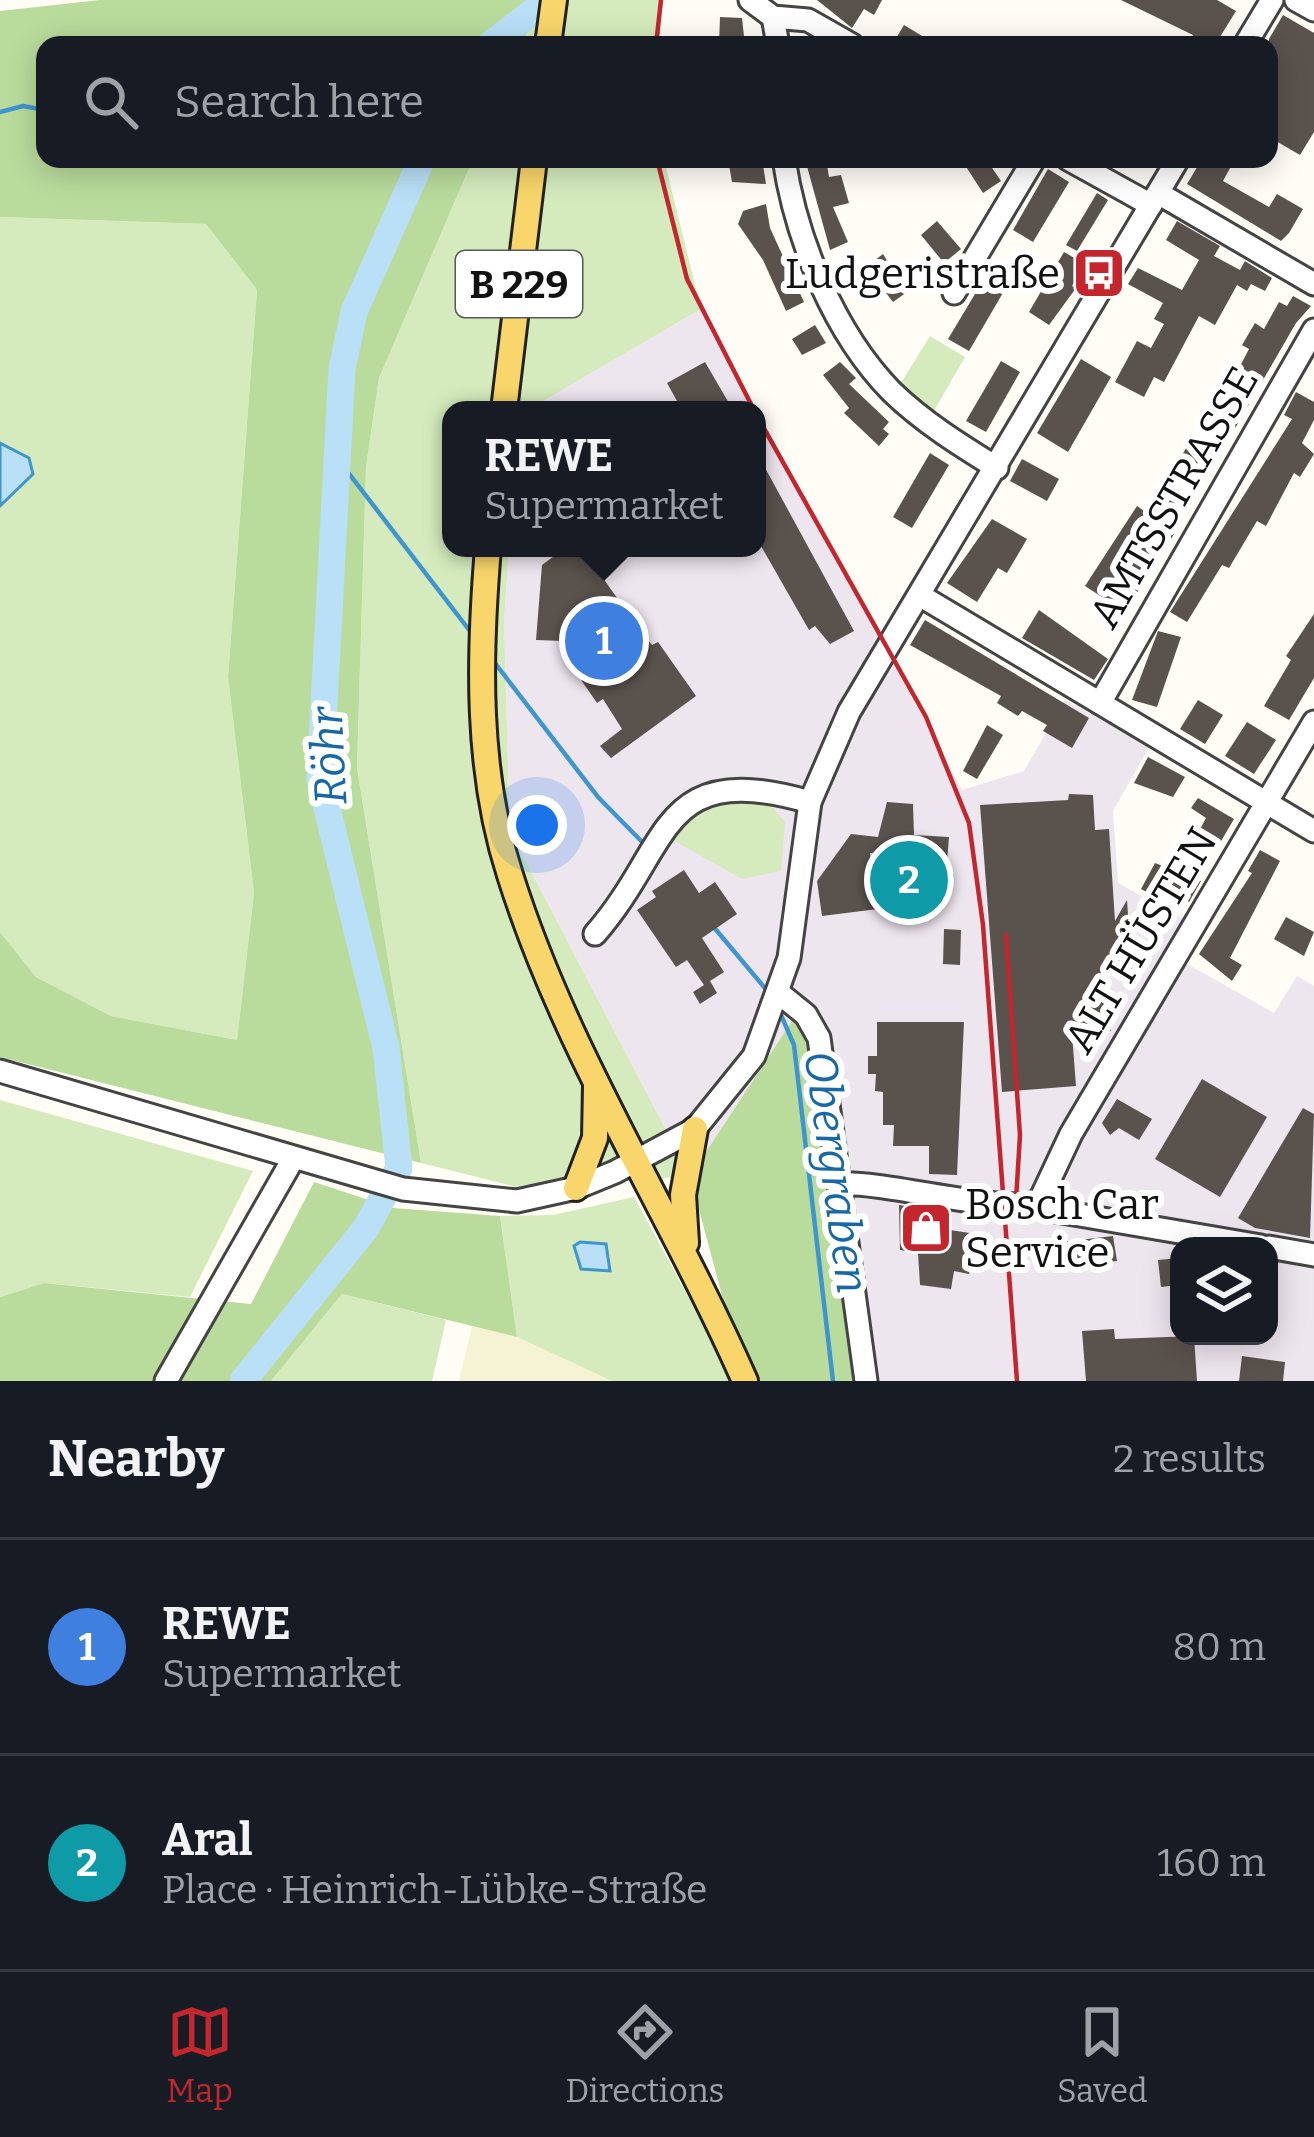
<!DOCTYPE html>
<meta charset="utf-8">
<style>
:root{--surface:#171b24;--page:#242831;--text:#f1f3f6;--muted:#9ea1a6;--line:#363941;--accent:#c4262e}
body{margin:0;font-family:Bitter,serif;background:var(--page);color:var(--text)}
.controls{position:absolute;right:36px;bottom:36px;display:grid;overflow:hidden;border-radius:24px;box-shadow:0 6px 30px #0003}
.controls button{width:108px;height:108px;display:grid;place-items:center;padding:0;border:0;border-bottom:3px solid var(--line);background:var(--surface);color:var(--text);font:60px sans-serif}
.you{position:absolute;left:537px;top:825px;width:42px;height:42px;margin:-30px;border:9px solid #fff;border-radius:50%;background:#1a73e8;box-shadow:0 0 0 18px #1a73e833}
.badge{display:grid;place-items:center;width:78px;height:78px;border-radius:50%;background:var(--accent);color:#fff;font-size:39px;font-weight:700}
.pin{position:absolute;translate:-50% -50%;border:6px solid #fff;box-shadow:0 3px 12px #0006}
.popup{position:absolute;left:442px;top:401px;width:324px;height:156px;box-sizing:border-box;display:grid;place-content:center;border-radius:24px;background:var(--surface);filter:drop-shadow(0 3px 9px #0005);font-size:39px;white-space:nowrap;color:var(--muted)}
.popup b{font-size:45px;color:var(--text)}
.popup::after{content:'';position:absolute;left:50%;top:100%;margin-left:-24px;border:24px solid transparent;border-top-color:var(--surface)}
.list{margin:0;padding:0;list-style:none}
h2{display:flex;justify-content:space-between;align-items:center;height:156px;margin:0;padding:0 48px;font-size:51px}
h2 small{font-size:39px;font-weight:400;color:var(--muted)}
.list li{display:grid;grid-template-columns:78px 1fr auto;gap:36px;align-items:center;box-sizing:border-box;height:216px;padding:0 48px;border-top:3px solid var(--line)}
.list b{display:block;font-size:45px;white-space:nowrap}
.list p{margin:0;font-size:39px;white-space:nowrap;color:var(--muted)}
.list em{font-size:39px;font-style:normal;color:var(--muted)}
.icon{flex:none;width:66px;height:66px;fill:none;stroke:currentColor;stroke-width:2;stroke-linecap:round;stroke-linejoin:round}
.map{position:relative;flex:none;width:1314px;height:1381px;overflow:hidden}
.search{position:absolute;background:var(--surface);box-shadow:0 6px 30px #0003;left:36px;right:36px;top:36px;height:132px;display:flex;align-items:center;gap:30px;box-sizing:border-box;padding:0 42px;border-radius:24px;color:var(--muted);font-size:45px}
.sheet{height:588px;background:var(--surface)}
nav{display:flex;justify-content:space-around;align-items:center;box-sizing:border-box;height:168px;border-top:3px solid var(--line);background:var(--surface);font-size:33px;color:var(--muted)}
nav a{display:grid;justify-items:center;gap:6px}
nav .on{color:var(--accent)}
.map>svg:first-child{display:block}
.industrial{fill:#eee6ef;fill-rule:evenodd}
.farmland{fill:#f6f3d4}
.green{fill:#d5ebbd}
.forest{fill:#b9dc9c}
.water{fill:#b9e0f7;stroke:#3f96cf;stroke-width:3}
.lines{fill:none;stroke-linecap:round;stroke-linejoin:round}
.stream{stroke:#3f96cf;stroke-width:4.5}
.river{stroke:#b9e0f7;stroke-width:27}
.building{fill:#5a524d}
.minor-casing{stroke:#444;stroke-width:27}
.major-casing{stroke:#222;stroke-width:30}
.minor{stroke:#fff;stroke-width:21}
.major{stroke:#f9d66b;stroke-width:24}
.rail{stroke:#c4262e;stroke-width:4.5}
.labels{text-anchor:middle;stroke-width:12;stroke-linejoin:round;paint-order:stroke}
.shield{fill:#fff;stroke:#585858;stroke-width:3}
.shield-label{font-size:39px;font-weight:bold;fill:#111}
.poi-label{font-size:42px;fill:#111;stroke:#fff;text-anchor:end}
.street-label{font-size:42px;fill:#111;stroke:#fff}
.water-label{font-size:45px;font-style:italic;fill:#1768a6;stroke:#fff}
</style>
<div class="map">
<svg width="1314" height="1381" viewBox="0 0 1314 1381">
<rect width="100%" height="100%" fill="#fffdf5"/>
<g class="industrial">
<polygon points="701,309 756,410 528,410"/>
<path d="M757,412L962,790L1024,771L1065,700L1150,746L1113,811L1118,883L1200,928L1182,961L1274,1013L1297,976L1314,986V1381H866L805,1002L690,1176L510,831L504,621L509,548H757ZM1179,1246H1269V1336H1179Z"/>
</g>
<polygon class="farmland" points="472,1326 517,1337 612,1381 459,1381"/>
<g class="green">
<polygon points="539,0 659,0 661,45 522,45"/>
<polygon points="473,159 664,159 701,309 528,410 451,410 451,548 509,548 504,621 510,831 690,1176 525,1189 421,1163 357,768 366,467 379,378"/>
<polygon points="0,217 206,224 257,290 228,677 254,893 237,1040 111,1016 36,977 0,932"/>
<polygon points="930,336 965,357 931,416 899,386"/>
<polygon points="735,796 765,798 785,822 781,871 742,879 669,838 689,816"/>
<polygon points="0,1100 253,1171 190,1297 44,1283 0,1297"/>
<polygon points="634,1197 725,1364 731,1381 612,1381 517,1337 500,1216 553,1215"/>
<polygon points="342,1294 446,1320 432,1381 271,1381"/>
</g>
<g class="forest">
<polygon points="100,0 539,0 522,45 45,45 45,159 473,159 379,378 366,467 357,768 421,1163 0,1057 0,932 36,977 111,1016 237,1040 254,893 228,677 257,290 206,224 0,217 0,11"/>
<polygon points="806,1000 866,1381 745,1381 690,1176"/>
<polygon points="314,1182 393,1208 500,1216 517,1337 342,1294 271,1381 0,1381 0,1297 44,1283 251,1304"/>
</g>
<g class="water">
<polygon points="0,443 29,458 33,474 0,506"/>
<polygon points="580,1242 606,1244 610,1271 581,1269 574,1246"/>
</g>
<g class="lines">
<g class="stream">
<polyline points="0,112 23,106 45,110"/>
<polyline points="337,458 473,635"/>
<polyline points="491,658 598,797 648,848"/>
<polyline points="712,925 769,993"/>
<polyline points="778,1008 794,1045 833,1381"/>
</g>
<g class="river">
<polyline points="490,45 548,0"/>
<polyline points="243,1381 366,1228 399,1168 386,1048 320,780 342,369 354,312 422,159"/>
</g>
</g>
<g class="building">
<polygon points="817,0 882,0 874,15 864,9 852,28"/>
<polygon points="1121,0 1217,0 1236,11 1215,45 1187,45 1193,35"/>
<polygon points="1283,15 1314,33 1314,132 1300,155 1269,137 1269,39"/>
<polygon points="720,17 742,18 745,45 719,45"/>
<polygon points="904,25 937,45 892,45"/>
<polygon points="728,159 762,159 766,184 732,182"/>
<polygon points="805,159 826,159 829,177 841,175 849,203 833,207 848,242 830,250"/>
<polygon points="961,159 986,159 1001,181 983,193"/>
<polygon points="1202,159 1235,159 1223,181 1269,207 1277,194 1303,209 1289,233 1281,241 1187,184"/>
<polygon points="1048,169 1069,182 1033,242 1013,230"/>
<polygon points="1097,193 1108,200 1077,251 1066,245"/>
<polygon points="766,204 770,228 804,302 786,311 763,260 738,224 743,211"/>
<polygon points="937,221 961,249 944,263 921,235"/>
<polygon points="1177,221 1220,246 1214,256 1240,270 1245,261 1272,278 1265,291 1251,284 1247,291 1237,285 1215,325 1199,316 1164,382 1154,377 1144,397 1115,382 1137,341 1151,348 1164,324 1154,319 1163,303 1128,284 1138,268 1182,290 1199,260 1166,240"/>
<polygon points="1064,252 1085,264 1072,286 1076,288 1049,325 1029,312"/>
<polygon points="883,254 907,292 893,302 866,267"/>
<polygon points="984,279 1004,291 969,351 948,339"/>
<polygon points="1293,296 1311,306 1296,323 1230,437 1209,426 1249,349 1242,345 1255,323 1264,329 1279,302 1287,306"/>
<polygon points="815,325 826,343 802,355 792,339"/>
<polygon points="1081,359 1111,377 1068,452 1037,433"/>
<polygon points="1001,361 1020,372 986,432 966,421"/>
<polygon points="705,362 733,410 682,410 667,383"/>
<polygon points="840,362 856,378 849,384 889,422 883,429 889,434 879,446 844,413 849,408 823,375"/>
<polygon points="1296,392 1314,402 1314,420 1302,443 1314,454 1300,477 1294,473 1266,526 1257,521 1229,568 1222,565 1187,622 1170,612 1292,419 1284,415"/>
<polygon points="1189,443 1216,456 1204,477 1178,462"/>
<polygon points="757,453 854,631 830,644 815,626 809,630 757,539"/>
<polygon points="930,453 949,465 912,528 893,517"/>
<polygon points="1022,459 1059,479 1047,501 1010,481"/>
<polygon points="1163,485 1182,496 1166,525 1176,531 1125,612 1085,586 1137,506 1147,513"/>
<polygon points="992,519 1027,539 1007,573 998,568 977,602 947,583"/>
<polygon points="565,548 586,554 641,632 652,645 658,642 696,696 611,758 600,746 622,729 603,699 597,703 577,674 581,671 564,641 536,640 542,565"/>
<polygon points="1039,610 1108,659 1094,680 1022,638"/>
<polygon points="1314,614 1314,678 1289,720 1264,706 1291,660 1286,656"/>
<polygon points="925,620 1089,718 1072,748 1043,731 1047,725 1022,711 1018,716 997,703 1001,696 910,645"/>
<polygon points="1158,631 1181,637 1157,707 1132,700"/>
<polygon points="1198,700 1223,715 1205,744 1180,729"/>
<polygon points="1247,722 1276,740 1254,774 1225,756"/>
<polygon points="987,725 1003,735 977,779 963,771"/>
<polygon points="1148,757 1185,777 1173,797 1134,783"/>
<polygon points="1069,794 1093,795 1095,830 1109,829 1115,921 1127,900 1132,974 1107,975 1111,1031 1072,1034 1076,1086 1002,1092 980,805 1068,800"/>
<polygon points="1198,798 1234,819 1217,848 1196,837 1206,818 1191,808"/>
<polygon points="887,802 913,804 914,835 949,837 946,874 954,874 953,891 897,889 900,855 870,853 878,909 822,916 817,881 851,834 878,837"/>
<polygon points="1260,850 1280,861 1230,958 1242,965 1232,981 1199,954 1252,873 1248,871"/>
<polygon points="1155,863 1201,881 1189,902 1160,886 1154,896 1141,889"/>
<polygon points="684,870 699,893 715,882 737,914 702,938 724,972 710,981 717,993 700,1004 693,992 704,985 687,960 676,967 637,910 656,897 652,891"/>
<polygon points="1286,917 1314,932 1304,956 1274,939"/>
<polygon points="944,929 961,930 960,965 943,964"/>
<polygon points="877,1022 964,1022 957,1175 929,1174 929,1146 893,1146 894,1125 883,1125 883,1092 875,1091 876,1074 868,1074 868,1056 877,1056"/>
<polygon points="1202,1079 1267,1117 1220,1197 1155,1159"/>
<polygon points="1117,1099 1152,1119 1139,1140 1119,1128 1110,1135 1102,1123"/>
<polygon points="1303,1108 1314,1114 1310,1238 1255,1228 1238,1218"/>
<polygon points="899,1205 949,1213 950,1230 976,1234 969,1274 954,1271 951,1289 920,1285 918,1253 900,1250"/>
<polygon points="1113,1236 1117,1261 1057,1269 1053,1243"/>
<polygon points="1179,1258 1179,1285 1161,1287 1158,1260"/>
<polygon points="1114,1329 1115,1339 1194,1336 1197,1381 1086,1381 1082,1331"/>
<polygon points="1242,1356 1285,1362 1283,1381 1239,1381"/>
</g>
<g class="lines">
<g class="minor-casing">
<g id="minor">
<polyline points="750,0 773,17 808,20 852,45"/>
<polyline points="1296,0 1314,10"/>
<polyline points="773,17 778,45"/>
<polyline points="1245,45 1272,0"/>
<path d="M784,159C796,239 834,333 892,392C923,422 960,445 997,468"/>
<polyline points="1068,159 1151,205"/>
<polyline points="1158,193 1314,284"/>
<polyline points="954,293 1034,159"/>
<polyline points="921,596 1314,831"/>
<polyline points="1100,703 1314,330"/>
<path d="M595,934C673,845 657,758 810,802"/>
<polyline points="780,994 806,1015 819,1038 866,1381"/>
<polyline points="0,1071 403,1189 517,1201 576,1188 615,1172 695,1129 754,1056 789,958 810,802 849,712 1178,159"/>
<path d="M840,1184C889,1181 1009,1217 1040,1200"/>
<polyline points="1040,1200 1071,1134 1314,722"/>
<polyline points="1040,1200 1056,1211 1261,1246"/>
<polyline points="1269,1247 1314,1255"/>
<polyline points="166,1381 293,1159"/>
</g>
</g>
<g class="major-casing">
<g id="major">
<polyline points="548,45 554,0"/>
<polyline points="504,410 534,159"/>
<path d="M488,548C479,656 476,770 510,875C566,1053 670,1211 745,1381"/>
<polyline points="576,1188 595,1138 596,1086"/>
<polyline points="686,1243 683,1195 695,1129"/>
</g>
</g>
<use href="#minor" class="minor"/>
<use href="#major" class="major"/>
<g class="rail">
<polyline points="656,45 661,0"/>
<polyline points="657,159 687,279 754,410"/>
<polyline points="757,416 926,717 969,823 983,925 1017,1381"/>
<polyline points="1006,935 1020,1135 1016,1200"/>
</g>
</g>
<defs>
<g id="bus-square" transform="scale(2.7)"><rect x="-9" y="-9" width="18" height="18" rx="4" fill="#c4262e" stroke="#fff"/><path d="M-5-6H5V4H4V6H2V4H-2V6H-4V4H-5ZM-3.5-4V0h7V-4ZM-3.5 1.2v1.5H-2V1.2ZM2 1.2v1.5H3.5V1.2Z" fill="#fff"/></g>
<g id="shop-square" transform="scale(2.7)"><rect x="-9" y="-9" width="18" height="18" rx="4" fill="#c4262e" stroke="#fff"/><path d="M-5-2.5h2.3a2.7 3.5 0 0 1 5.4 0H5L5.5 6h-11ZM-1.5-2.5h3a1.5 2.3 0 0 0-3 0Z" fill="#fff"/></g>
</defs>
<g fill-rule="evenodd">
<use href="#bus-square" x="1099" y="273"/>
<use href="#shop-square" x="926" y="1228"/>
</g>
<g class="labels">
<rect class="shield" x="456" y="251" width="126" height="66" rx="9"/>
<g class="shield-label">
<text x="519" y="298">B 229</text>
</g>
<g class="poi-label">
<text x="1060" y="288">Ludgeristraße</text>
<text x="965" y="1219" text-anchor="start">Bosch Car<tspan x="965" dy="48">Service</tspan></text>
</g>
<g class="street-label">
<text transform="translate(1173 497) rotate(-60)" y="15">AMTSSTRASSE</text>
<text transform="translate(1140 940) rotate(-59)" y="15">ALT HÜSTEN</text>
</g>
<g class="water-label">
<text transform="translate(328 756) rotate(-93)" y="16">Röhr</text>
<text transform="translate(837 1172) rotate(82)" y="16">Obergraben</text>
</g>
</g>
</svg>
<div class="controls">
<button><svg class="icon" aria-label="layers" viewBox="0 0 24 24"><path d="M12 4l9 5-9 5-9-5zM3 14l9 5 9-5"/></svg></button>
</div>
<div class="you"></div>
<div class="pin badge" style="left:604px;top:641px;background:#3f7fe0">1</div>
<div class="popup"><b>REWE</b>Supermarket</div>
<div class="pin badge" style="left:909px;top:880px;background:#0f9aa8">2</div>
<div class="search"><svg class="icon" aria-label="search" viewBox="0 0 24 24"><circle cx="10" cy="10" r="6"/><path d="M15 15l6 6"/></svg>Search here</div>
</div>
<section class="sheet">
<h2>Nearby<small>2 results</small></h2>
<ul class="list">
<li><span class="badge" style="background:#3f7fe0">1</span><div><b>REWE</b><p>Supermarket</p></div><em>80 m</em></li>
<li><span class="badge" style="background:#0f9aa8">2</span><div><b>Aral</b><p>Place · Heinrich-Lübke-Straße</p></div><em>160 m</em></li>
</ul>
</section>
<nav>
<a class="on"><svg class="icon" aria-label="map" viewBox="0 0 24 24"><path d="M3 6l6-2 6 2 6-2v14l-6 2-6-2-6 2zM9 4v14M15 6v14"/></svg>Map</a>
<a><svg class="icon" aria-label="directions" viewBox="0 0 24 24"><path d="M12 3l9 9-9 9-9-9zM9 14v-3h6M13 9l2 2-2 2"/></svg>Directions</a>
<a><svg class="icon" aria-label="saved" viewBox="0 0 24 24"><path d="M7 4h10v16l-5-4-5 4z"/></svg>Saved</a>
</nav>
